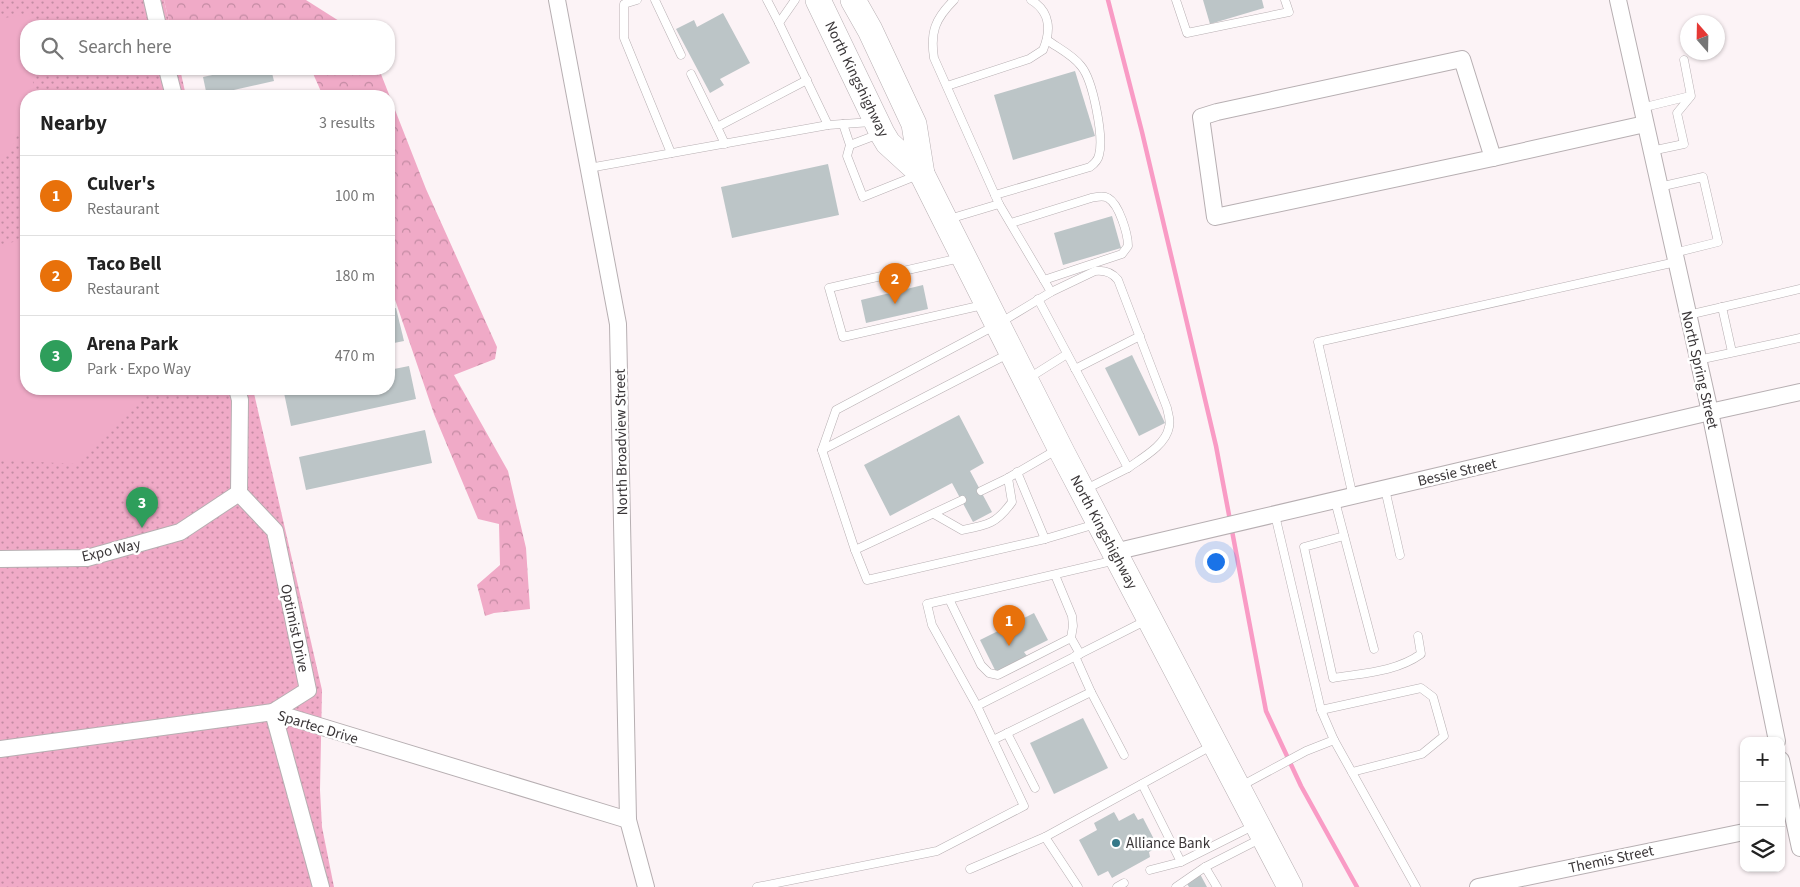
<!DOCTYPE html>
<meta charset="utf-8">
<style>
:root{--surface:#fff;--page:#f2f2f2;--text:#222;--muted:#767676;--line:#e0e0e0;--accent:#347888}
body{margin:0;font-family:"Source Sans 3",sans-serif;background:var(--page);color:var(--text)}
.controls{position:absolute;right:15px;bottom:15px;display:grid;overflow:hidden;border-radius:10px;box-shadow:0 1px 4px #0004}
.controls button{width:45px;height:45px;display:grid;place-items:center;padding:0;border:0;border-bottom:1px solid var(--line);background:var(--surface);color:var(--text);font:25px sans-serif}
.compass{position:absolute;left:1680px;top:15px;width:45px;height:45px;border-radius:50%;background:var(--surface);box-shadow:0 1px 4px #0004;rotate:340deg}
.you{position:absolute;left:1215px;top:561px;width:18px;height:18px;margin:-12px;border:4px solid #fff;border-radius:50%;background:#1a73e8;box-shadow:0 0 0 8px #1a73e833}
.badge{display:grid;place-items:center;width:32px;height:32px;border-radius:50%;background:var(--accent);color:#fff;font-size:16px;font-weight:700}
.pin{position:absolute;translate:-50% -41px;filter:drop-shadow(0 1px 2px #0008)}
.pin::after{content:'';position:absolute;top:26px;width:18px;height:15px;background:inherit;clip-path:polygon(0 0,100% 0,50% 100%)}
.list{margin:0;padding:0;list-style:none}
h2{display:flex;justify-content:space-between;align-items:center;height:65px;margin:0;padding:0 20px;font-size:21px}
h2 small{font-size:16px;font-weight:400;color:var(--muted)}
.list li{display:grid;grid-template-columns:32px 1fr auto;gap:15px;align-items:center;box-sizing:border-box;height:80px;padding:0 20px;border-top:1px solid var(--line)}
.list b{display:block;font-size:19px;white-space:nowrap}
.list p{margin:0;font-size:16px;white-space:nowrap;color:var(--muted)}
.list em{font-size:16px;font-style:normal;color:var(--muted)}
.icon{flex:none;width:28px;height:28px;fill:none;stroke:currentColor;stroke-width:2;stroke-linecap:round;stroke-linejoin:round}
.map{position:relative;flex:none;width:1800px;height:887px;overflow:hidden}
.search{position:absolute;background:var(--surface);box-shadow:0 1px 4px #0004;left:20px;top:20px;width:375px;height:55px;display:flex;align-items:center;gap:12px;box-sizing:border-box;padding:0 18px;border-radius:20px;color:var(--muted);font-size:19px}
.panel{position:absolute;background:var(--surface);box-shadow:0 1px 4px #0004;left:20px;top:90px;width:375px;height:305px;border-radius:20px}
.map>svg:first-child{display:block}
.forest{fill:url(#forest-crowns)}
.park{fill:url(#park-dots)}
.pitch{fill:#f0aac7}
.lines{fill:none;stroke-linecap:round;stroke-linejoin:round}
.stream{stroke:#f99bc5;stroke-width:4.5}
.building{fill:#bcc5c7}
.service-casing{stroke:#b7afb2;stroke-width:9}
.minor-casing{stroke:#b7afb2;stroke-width:18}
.primary-casing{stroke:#b7afb2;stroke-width:26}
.service{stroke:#fff;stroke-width:8}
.minor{stroke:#fff;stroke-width:16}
.primary{stroke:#fff;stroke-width:25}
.poi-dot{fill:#347888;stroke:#fff;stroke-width:2}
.labels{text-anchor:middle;stroke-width:5;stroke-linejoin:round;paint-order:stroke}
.street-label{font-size:15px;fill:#3a3638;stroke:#fff}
.poi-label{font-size:15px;fill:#3a3638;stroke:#fff;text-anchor:start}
</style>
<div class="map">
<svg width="1800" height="887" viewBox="0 0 1800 887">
<defs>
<pattern id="forest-crowns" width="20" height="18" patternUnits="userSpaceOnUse" patternTransform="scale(1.25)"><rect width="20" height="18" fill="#f0aac7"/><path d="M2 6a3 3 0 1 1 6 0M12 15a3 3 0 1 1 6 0" fill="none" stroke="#c38ba3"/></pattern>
<pattern id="park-dots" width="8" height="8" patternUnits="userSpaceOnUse" patternTransform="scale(1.25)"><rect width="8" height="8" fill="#f0aac7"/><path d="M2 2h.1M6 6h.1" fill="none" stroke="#c38ba3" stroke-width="1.8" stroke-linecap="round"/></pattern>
</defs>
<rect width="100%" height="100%" fill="#fcf3f6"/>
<g class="forest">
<polygon points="164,0 306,0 347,26 170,26"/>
<polygon points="311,69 379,69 426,189 497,347 495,359 454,375 508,471 526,548 530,609 494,613 485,616 477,585 500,565 499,524 478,519 434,414 389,282 389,96 323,96"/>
</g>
<polygon class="park" points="0,0 164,0 170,26 26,26 26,69 180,69 186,96 26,96 26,389 253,389 322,690 320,790 322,827 334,887 0,887"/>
<g class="pitch">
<polygon points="29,13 30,26 26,26 26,69 32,69 34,96 26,96 26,114 12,148 0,158 0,19"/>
<polygon points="26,238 26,389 151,389 76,464 0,460 0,246"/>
</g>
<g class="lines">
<polyline class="stream" points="1108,0 1142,132 1216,446 1266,711 1301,786 1357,887"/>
</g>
<g class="building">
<polygon points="1203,0 1262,0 1264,8 1210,24"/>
<polygon points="723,13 750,63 720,79 724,85 710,93 676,29 694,20 697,27"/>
<polygon points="240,69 271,69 274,81 207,96 203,77"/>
<polygon points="1075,71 1095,136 1013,160 994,95"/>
<polygon points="828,164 839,215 732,238 721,187"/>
<polygon points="1112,216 1121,248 1063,265 1054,233"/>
<polygon points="923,285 928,309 866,323 861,300"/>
<polygon points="396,308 404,341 389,344 389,309"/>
<polygon points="1132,355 1165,423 1139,436 1105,368"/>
<polygon points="409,366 416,399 291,426 284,393 304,389 389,389 389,370"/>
<polygon points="959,415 984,463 970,471 992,512 973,522 952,483 890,516 864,465"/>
<polygon points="425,430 432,463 306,490 299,457"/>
<polygon points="1034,613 1048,640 1024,652 1027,656 996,672 980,640"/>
<polygon points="1083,718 1108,768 1054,794 1030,743"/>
<polygon points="1114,812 1119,821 1134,813 1138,820 1143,818 1158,847 1149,852 1150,857 1112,878 1108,871 1098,876 1079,840 1097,830 1094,823"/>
<polygon points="1200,874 1207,887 1189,887 1186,882"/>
</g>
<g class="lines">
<g class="service-casing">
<g id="service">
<polyline points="637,0 624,4 624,38 671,153"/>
<polyline points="655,0 681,55"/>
<polyline points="767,0 779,23"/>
<polyline points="795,0 779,23 828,125"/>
<polyline points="1176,0 1187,33 1289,12 1285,0"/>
<polyline points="691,74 717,127"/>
<path d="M947,86L1029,59L1043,50C1051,31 1051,12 1031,0"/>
<polyline points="1641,108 1690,96"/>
<polyline points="843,124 850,145 847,156 863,197 918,175"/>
<polyline points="725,144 717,127 807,80"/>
<polyline points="850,145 879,134"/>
<polyline points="1651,151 1684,144 1677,113 1691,96 1684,60"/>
<polyline points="589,168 828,125 872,122"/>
<polyline points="1659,187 1703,177 1718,242 1674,253"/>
<path d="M995,195L1090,167C1094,164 1098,160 1099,155C1104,137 1093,80 1081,66C1073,55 1058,48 1047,40"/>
<path d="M999,204L1044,280L1122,254L1128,246C1128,234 1119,204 1108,198C1103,195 1097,197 1091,198L1011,223"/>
<path d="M949,219L999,204L934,58C930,32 935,19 954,0"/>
<polyline points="960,258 829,288 843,337 983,305"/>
<path d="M1051,292L1095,271C1104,270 1112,272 1118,280L1167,408C1168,414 1171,421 1169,427C1166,445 1142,458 1128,468"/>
<polyline points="1038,299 1128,468 1086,489"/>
<polyline points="1722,307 1732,352"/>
<polyline points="1688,315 1800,289"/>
<polyline points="1698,360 1800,338"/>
<polyline points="1075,369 1140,336"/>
<polyline points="1029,378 1067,354"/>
<polyline points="822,450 836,410 998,324 1051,292 1044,280"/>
<polyline points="1017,472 1045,539"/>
<polyline points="1385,489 1400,555"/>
<polyline points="981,491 1008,478 1058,449"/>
<polyline points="1353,497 1318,342 1676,262"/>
<polyline points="962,500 855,550 822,450 1008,354"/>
<polyline points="1335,501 1374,649"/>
<path d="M934,514L962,530C988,525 996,524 1012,502L1008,478"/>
<polyline points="1275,515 1321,710 1334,740 1416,887"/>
<path d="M1344,536L1304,547L1333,678C1363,673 1396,672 1421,654L1418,636"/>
<polyline points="855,550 867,580 1045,539 1096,524"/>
<polyline points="1055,575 1072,616 1073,626 1071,638 1080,654"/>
<polyline points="949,599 981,665 989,673 998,675 1071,638"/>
<polyline points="1091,692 1124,755"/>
<polyline points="977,706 932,625 927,604 1116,560"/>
<polyline points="1321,710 1421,688 1433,697 1444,736 1422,754 1352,772"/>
<polyline points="1007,733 1035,788"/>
<polyline points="993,740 1091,692 1075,656"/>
<polyline points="1142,784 1181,862"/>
<polyline points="1241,786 1306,751 1334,740"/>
<polyline points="1045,837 1078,887"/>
<polyline points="1205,867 1217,887"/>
<polyline points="970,869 1045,837 1213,745"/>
<polyline points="1150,870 1181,862 1253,826"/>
<polyline points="757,887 937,851 1024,806 977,706 1147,620"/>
<polyline points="1117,887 1124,883"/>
<polyline points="1176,887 1205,867 1260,839"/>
</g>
</g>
<g class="minor-casing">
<g id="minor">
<polyline points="152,0 158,26"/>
<polyline points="557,0 618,324 628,820 646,887"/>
<polyline points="1618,0 1710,412 1777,741"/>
<polygon points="1462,59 1493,158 1215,217 1201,117 1217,112"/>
<polyline points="167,69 174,96"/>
<polyline points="1493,158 1645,124"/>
<polyline points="237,389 240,400 239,493 275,531 308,690 273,712 321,887"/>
<polyline points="1114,552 1710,412 1800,392"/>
<polyline points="0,559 87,558 180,532 239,493"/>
<polyline points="0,749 273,712 628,820"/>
<polyline points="1781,760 1800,848"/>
<polyline points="1478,887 1744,832"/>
</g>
</g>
<g class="primary-casing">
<g id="primary">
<polyline points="818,0 882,133 888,143 922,174"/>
<polyline points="853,0 870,30 914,124 922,174 945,220 1063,454 1290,887"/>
</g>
</g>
<use href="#service" class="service"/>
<use href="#minor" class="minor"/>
<use href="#primary" class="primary"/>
</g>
<circle class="poi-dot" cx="1116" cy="843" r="5"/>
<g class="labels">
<g class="street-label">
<text transform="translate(857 79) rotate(64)" y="5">North Kingshighway</text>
<text transform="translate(1700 370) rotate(77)" y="5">North Spring Street</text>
<text transform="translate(621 442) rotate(-91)" y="5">North Broadview Street</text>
<text transform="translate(1457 472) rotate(-13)" y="5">Bessie Street</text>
<text transform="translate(1104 532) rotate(62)" y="5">North Kingshighway</text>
<text transform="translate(111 550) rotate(-13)" y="5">Expo Way</text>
<text transform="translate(295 628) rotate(78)" y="5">Optimist Drive</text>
<text transform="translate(318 727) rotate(17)" y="5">Spartec Drive</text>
<text transform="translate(1611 859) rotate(-12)" y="5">Themis Street</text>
</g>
<g class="poi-label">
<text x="1126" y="848">Alliance Bank</text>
</g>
</g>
</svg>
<div class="controls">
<button>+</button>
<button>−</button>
<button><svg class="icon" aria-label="layers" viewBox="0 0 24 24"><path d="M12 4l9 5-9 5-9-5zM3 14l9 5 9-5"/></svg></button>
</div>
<svg class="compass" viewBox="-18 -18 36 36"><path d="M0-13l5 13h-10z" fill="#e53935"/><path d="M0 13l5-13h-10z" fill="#767676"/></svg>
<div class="you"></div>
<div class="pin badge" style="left:1009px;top:646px;background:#e8710a">1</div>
<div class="pin badge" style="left:895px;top:304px;background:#e8710a">2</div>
<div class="pin badge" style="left:142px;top:528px;background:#2e9e5b">3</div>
<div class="search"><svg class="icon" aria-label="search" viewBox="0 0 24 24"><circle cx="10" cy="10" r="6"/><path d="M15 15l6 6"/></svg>Search here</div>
<section class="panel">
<h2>Nearby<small>3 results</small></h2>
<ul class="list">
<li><span class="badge" style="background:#e8710a">1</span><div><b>Culver's</b><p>Restaurant</p></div><em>100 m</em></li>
<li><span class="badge" style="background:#e8710a">2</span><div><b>Taco Bell</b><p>Restaurant</p></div><em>180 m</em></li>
<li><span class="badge" style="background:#2e9e5b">3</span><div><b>Arena Park</b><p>Park · Expo Way</p></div><em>470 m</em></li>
</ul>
</section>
</div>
